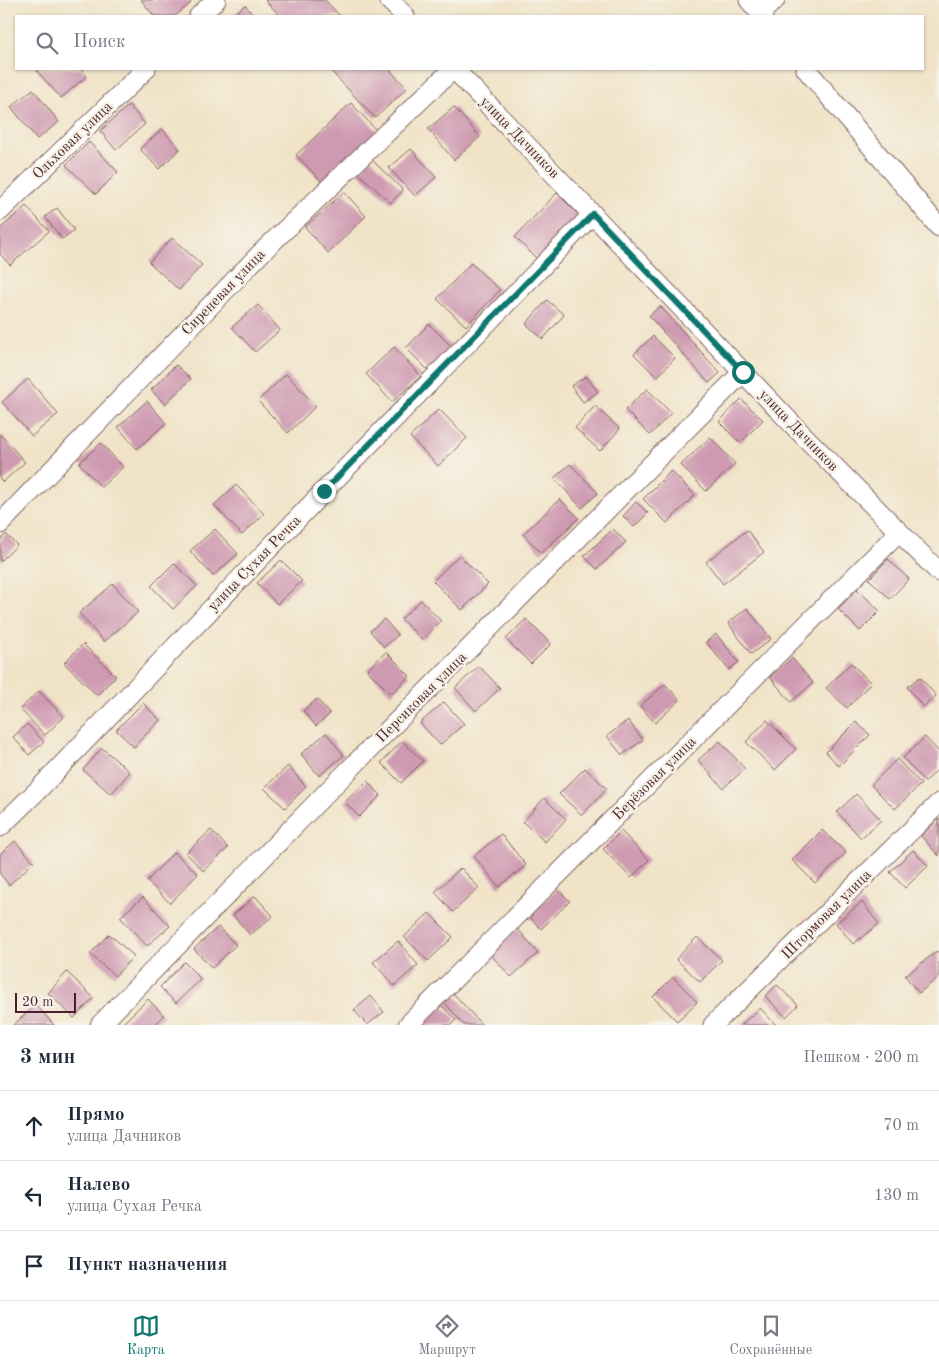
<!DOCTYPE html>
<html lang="ru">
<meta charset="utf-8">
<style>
:root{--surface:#fff;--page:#f2f2f3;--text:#1f2937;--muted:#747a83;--line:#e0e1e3;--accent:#0f766e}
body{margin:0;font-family:"Old Standard TT",serif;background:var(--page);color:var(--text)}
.scale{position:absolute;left:15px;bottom:12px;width:61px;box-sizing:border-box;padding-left:5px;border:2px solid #4a1f2b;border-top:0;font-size:14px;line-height:18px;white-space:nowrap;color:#4a1f2b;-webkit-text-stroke:4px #f7f3e8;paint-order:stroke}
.stop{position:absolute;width:15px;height:15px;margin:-11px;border:4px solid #0f766e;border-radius:50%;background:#fff}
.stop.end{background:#0f766e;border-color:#fff;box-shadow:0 1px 5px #0008}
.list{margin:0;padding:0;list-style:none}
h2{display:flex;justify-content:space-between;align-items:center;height:65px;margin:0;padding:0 20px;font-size:21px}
h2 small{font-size:16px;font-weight:400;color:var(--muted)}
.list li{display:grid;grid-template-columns:32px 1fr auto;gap:15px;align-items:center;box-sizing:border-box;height:70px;padding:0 20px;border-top:1px solid var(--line)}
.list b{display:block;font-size:19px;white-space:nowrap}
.list p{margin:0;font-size:16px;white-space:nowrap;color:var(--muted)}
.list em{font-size:16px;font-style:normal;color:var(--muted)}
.icon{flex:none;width:28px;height:28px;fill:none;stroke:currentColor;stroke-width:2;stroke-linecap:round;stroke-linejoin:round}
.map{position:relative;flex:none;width:939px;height:1025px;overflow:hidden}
.search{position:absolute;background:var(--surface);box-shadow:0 1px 4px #0004;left:15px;right:15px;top:15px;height:55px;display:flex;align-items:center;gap:12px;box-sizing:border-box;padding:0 18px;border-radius:0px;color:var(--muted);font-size:19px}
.sheet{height:275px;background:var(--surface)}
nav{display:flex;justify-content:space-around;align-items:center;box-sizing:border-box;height:70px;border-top:1px solid var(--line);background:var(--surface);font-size:14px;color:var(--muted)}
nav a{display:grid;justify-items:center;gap:2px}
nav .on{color:var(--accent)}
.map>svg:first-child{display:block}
.building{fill:#ce9ab1}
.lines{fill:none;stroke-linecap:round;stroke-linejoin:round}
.street-casing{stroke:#846462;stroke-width:21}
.street{stroke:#fff;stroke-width:19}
.route{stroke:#0f766e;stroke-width:6}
.labels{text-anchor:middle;stroke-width:5;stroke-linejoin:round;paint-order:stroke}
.street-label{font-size:15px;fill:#4a1f2b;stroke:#f7f3e8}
</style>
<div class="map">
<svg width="939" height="1025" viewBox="0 0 939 1025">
<rect width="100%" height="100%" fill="#f7f3e8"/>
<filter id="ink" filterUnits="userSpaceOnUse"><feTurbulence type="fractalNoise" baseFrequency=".02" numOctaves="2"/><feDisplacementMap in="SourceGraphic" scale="10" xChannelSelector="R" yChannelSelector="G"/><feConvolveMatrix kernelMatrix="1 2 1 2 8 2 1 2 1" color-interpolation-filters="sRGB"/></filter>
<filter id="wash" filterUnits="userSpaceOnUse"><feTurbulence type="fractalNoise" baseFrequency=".0096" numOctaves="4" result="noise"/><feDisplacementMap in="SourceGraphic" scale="20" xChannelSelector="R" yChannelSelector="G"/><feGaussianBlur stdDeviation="1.12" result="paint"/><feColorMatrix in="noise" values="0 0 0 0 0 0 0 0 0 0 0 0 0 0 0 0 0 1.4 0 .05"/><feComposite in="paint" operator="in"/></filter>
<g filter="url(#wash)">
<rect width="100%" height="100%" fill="#f0e3c8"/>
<g id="blocks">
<g class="building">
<polygon points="141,0 188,0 191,3 175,16 154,16"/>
<polygon points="265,0 325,0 340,16 280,16"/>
<polygon points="245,5 254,16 232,16"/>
<polygon points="39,69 81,69 87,76 61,98 37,71"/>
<polygon points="329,69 389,69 407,88 375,118"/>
<polygon points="33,89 59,122 37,139 11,107"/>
<polygon points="351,103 378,132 323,183 296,155"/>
<polygon points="129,105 145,124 116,150 100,131"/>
<polygon points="454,107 480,137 454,160 428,129"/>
<polygon points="162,129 180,149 159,169 140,149"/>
<polygon points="89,142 118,172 96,194 66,165"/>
<polygon points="411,149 436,177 415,196 389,168"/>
<polygon points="371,159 403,190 391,203 358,173"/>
<polygon points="344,192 366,216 328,253 305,227"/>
<polygon points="557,193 580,216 538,260 515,237"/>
<polygon points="26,206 49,231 10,265 0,254 0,229"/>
<polygon points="57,208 74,230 62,239 45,217"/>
<polygon points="172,238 202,265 179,290 149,262"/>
<polygon points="471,263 500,290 466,326 437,299"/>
<polygon points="547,300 564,315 543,339 526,324"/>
<polygon points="258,305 280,330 255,352 232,327"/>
<polygon points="660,306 720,373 709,383 649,316"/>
<polygon points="429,324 453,348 429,371 406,348"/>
<polygon points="653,336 675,358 657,377 634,354"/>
<polygon points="394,347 421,376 392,402 366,374"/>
<polygon points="176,365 191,379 165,404 151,390"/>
<polygon points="286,374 316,406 288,433 258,401"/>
<polygon points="586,376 598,392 583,402 571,386"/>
<polygon points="28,379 58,414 32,436 2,402"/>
<polygon points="647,389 671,413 650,435 625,410"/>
<polygon points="741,399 763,420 740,443 719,422"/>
<polygon points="147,401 166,423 137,449 118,427"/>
<polygon points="595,406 620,429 600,451 575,428"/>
<polygon points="439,409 467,438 438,466 410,437"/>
<polygon points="0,434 25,462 3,482 0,479"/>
<polygon points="710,437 735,464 706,491 681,465"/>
<polygon points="101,443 123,467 101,487 79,463"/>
<polygon points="570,464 598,493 582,508 554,478"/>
<polygon points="671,471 695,495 667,523 643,499"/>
<polygon points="236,485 264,514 242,535 214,505"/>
<polygon points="560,499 579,518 541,553 523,534"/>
<polygon points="636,502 648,513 634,527 623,516"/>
<polygon points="215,529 238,554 213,576 190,551"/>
<polygon points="613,529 626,542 597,569 584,556"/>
<polygon points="747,530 764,552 723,584 706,562"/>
<polygon points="6,534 17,545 0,562 0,541"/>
<polygon points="459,555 488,584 462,610 433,581"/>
<polygon points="888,559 909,579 890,599 869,579"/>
<polygon points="281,560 302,581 277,604 257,583"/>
<polygon points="174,563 197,586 173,609 151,586"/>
<polygon points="113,584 138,612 104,642 79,613"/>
<polygon points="857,589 880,611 860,631 838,609"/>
<polygon points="421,600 441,621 422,640 401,619"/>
<polygon points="747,608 771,639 751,654 728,623"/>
<polygon points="384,619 398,635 384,647 370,631"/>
<polygon points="526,619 551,644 531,664 506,639"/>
<polygon points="716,634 739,662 729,670 706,642"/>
<polygon points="83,644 116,676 97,695 64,663"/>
<polygon points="386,652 410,676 391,694 367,670"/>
<polygon points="792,658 813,683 791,702 770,677"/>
<polygon points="851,663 871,683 847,708 826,688"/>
<polygon points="479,666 500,688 476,711 455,688"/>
<polygon points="920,677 936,696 923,707 907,687"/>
<polygon points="665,684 680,700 655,723 640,706"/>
<polygon points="39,691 64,717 45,735 20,709"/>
<polygon points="317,699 330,714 316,726 303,711"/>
<polygon points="444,702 464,724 440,745 420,723"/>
<polygon points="143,703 160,720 134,747 116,730"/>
<polygon points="628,720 643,740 622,755 607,736"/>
<polygon points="767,720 796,749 775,770 746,742"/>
<polygon points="856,722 870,735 839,766 826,752"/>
<polygon points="27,724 44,742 29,755 13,737"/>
<polygon points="326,733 344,755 319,776 301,754"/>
<polygon points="925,737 939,752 939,768 925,782 903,758"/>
<polygon points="402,741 423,761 401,783 381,763"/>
<polygon points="720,741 745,769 723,788 698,760"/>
<polygon points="102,748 130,772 111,794 83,770"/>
<polygon points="897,759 921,784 895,809 871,785"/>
<polygon points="288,766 306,787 285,808 264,788"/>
<polygon points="585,768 607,789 582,815 559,794"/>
<polygon points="367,781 381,795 359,817 345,802"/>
<polygon points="856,794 881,820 861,838 837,812"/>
<polygon points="544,798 566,819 545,842 523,822"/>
<polygon points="939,819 939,856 921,836"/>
<polygon points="211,830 228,848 203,871 186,853"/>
<polygon points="822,830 846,853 815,883 792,860"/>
<polygon points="621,831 649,860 631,878 603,849"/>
<polygon points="501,834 526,865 499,887 474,856"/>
<polygon points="15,841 34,862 9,885 0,874 0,854"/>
<polygon points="913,850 928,866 905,888 890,872"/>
<polygon points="174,852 198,874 170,903 147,881"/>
<polygon points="461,868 479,888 453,912 435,892"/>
<polygon points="557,889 570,901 541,929 529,916"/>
<polygon points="255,896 273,916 250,935 233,915"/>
<polygon points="143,897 170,926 147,946 120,917"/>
<polygon points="862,902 879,924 853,944 836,923"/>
<polygon points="429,913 453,937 428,961 404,937"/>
<polygon points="218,927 236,945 212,968 194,949"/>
<polygon points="518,929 538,953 511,977 490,954"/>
<polygon points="109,934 134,956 115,976 90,954"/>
<polygon points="697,937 722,960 700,982 676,959"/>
<polygon points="398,941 418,965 394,986 373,962"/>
<polygon points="937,951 939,954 939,977 919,993 905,976"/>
<polygon points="184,962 201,979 176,1003 160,987"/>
<polygon points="67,972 94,998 74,1018 48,993"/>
<polygon points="673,977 697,1002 677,1021 653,997"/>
<polygon points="777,985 798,1005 786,1017 765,996"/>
<polygon points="453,993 482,1025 464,1025 444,1002"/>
<polygon points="371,996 384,1012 367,1025 354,1010"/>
<polygon points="148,999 164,1016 154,1025 123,1025 122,1024"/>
<polygon points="440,1004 456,1020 451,1025 418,1025"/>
<polygon points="36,1005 54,1025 13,1025"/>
<polygon points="760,1008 776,1025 741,1025"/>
</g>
</g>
</g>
<g filter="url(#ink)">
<use href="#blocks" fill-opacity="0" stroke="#846462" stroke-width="1"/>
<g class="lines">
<g class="street-casing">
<g id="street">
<polyline points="389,0 405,16"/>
<polyline points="749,0 763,16"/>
<polyline points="760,13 775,0"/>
<polyline points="199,16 216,0"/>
<polyline points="454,69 796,428 939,572"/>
<polyline points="806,69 939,227"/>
<polyline points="0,211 146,69"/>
<polyline points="0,524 261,253 453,69"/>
<polyline points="0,827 38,790 324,491 593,214"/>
<polyline points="100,1025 328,791 743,372"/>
<polyline points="408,1025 899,532"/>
<polyline points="713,1025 939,803"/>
</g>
</g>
<use href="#street" class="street"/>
</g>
</g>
<g class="lines" filter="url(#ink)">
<polyline class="route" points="324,491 593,214 743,372"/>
</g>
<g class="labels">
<g class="street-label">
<text transform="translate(520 137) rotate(46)" y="5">улица Дачников</text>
<text transform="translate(72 140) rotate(-44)" y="5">Ольховая улица</text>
<text transform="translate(223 292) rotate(-46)" y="5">Сиреневая улица</text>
<text transform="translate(799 430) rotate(46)" y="5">улица Дачников</text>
<text transform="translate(254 563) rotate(-46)" y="5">улица Сухая Речка</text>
<text transform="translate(421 697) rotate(-45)" y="5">Персиковая улица</text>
<text transform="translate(654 778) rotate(-45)" y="5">Берёзовая улица</text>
<text transform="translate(826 914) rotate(-45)" y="5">Штормовая улица</text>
</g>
</g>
</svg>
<div class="scale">20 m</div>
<div class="stop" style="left:743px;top:372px"></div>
<div class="stop end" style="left:324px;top:491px"></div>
<div class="search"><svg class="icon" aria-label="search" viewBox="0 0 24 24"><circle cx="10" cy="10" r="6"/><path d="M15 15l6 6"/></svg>Поиск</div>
</div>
<section class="sheet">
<h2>3 мин<small>Пешком · 200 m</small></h2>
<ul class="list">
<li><svg class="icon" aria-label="ahead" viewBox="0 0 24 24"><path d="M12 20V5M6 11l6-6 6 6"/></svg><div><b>Прямо</b><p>улица Дачников</p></div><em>70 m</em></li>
<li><svg class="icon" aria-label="left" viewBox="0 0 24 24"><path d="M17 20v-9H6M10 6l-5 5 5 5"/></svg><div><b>Налево</b><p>улица Сухая Речка</p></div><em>130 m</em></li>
<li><svg class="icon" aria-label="arrive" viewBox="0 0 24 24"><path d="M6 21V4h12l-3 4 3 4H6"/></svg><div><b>Пункт назначения</b></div></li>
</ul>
</section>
<nav>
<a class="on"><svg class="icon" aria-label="map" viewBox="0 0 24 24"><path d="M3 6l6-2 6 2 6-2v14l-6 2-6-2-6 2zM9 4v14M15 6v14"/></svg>Карта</a>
<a><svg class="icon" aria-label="directions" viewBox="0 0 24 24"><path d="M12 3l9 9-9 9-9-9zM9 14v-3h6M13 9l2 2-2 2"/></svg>Маршрут</a>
<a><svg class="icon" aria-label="saved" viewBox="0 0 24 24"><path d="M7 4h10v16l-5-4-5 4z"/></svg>Сохранённые</a>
</nav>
